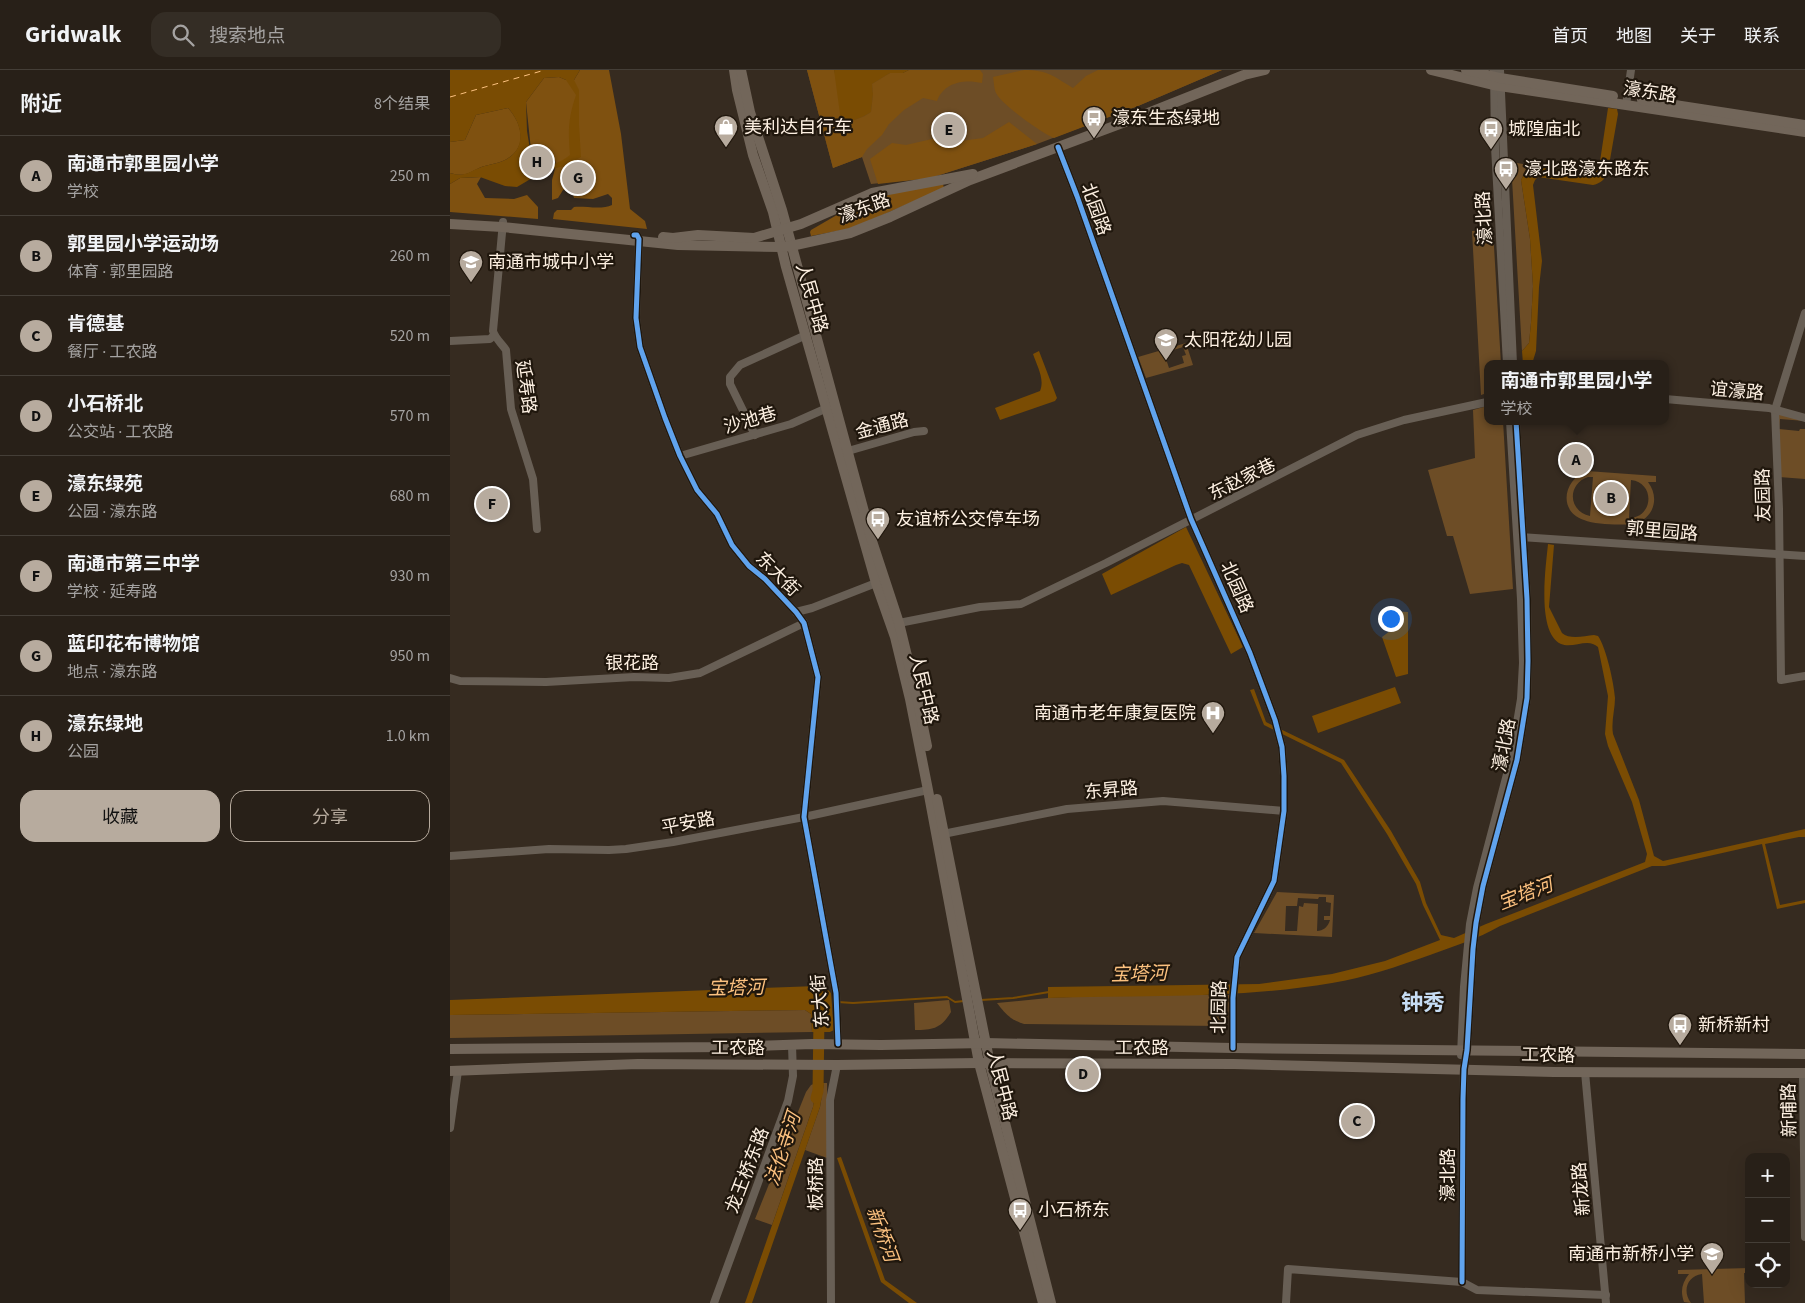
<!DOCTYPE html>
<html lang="zh">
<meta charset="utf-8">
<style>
:root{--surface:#282018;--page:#342d25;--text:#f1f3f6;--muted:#a5a3a2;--line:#443e37;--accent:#b7ab9e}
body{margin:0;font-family:"Source Sans 3","Noto Sans SC",sans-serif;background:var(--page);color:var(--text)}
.controls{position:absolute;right:15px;bottom:15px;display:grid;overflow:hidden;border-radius:10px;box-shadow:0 5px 20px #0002}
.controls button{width:45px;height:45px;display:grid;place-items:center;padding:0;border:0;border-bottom:1px solid var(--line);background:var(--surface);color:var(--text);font:25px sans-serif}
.you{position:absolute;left:940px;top:548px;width:18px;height:18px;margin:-12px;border:4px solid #fff;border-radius:50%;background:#1a73e8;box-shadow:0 0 0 8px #1a73e833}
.badge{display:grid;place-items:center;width:32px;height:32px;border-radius:50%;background:var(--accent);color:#111;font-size:16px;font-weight:700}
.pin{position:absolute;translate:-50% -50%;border:2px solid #fff;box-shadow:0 1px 5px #0006}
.popup{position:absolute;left:1034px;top:290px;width:185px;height:65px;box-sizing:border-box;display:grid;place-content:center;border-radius:10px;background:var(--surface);filter:drop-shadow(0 1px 4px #0005);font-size:16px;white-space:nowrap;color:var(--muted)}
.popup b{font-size:19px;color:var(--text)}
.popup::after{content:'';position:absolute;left:50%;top:100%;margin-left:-10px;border:10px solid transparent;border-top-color:var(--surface)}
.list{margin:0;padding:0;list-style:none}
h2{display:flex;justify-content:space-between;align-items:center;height:65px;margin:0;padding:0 20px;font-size:21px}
h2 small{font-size:16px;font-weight:400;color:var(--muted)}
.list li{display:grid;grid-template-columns:32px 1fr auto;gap:15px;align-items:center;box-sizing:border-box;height:80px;padding:0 20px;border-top:1px solid var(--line)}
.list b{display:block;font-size:19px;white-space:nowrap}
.list p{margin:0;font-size:16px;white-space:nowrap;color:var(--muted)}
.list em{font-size:16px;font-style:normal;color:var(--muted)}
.actions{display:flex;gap:10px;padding:15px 20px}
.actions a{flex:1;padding:11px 0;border:1px solid var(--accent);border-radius:15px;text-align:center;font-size:18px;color:var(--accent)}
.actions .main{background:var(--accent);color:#111}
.icon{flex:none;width:28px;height:28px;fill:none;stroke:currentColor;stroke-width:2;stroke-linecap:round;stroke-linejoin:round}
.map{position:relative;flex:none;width:1355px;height:1233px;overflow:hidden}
header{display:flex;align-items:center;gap:30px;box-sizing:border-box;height:70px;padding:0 25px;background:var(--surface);border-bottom:1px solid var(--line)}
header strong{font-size:24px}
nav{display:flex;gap:28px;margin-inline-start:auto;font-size:18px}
.search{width:350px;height:45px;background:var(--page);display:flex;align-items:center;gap:12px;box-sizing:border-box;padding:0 18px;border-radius:15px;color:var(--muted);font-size:19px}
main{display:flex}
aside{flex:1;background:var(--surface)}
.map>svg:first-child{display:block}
.green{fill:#6d4d26;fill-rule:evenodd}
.forest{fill:#7f5110}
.water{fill:#7a4c03;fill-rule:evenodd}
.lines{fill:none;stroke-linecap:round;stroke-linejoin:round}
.stream{stroke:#7a4c03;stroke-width:2}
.river{stroke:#7a4c03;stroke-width:11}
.ferry{stroke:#fcc17f;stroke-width:1;stroke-dasharray:6 5;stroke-linecap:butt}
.minor{stroke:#685f55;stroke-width:8}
.major{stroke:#72665a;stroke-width:10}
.cycleway-casing{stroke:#20170d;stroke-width:8}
.cycleway{stroke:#60a3ed;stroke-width:5}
.labels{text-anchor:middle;stroke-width:4.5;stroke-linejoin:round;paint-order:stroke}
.street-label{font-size:18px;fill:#fdf0e2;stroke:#20170d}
.poi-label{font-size:18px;fill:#fdf0e2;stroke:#20170d;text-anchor:start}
.water-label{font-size:19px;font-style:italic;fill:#fcc17f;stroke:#20170d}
.district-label{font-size:22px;font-weight:bold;fill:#c6dcf3;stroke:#20170d}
</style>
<header>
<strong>Gridwalk</strong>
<div class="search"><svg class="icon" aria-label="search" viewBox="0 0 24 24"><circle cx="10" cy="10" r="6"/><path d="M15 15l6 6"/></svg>搜索地点</div>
<nav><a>首页</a><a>地图</a><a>关于</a><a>联系</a></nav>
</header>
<main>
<aside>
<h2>附近<small>8个结果</small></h2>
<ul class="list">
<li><span class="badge">A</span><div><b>南通市郭里园小学</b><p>学校</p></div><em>250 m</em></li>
<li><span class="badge">B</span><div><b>郭里园小学运动场</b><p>体育 · 郭里园路</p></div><em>260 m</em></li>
<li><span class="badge">C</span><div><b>肯德基</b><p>餐厅 · 工农路</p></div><em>520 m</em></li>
<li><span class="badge">D</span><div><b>小石桥北</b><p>公交站 · 工农路</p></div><em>570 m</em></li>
<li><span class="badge">E</span><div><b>濠东绿苑</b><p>公园 · 濠东路</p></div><em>680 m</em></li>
<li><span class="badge">F</span><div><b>南通市第三中学</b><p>学校 · 延寿路</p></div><em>930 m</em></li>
<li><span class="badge">G</span><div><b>蓝印花布博物馆</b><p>地点 · 濠东路</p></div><em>950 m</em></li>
<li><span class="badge">H</span><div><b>濠东绿地</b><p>公园</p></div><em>1.0 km</em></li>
</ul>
<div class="actions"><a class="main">收藏</a><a>分享</a></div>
</aside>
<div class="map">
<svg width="1355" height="1233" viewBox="0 0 1355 1233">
<rect width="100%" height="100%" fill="#362b20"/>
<g class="green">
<polygon points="357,0 384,0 385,4 453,3 459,0 772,0 688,36 587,74 480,108 421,114 412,87 383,98"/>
<polygon points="1061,92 1084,96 1076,101 1071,110 1080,169 1083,216 1081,253 1079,273 1072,281"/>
<polygon points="1043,160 1051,294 1037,294 1037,323 1031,325 1022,161"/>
<path d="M736,273L743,295L696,308L688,287ZM733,277L736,285L732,286L734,293L719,298L714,283Z"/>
<polygon points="1037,336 1037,351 1053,351 1063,519 1020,524 1003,466 997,466 978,400 1025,388 1023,340"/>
<polygon points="1328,339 1355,351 1330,349 1329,359 1349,361 1350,359 1355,359 1355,409 1329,407"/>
<path d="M1137,401L1206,406V412H1198C1210,428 1204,448 1184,454C1171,455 1146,455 1134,450C1107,441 1114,409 1137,401ZM1138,407H1143L1140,446C1118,441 1117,414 1138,407ZM1181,410C1206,413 1203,448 1179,448Z"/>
<path d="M827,822L884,825L882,867L804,863ZM869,827H876V832L881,833L880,846H874V850H880C878,857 873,861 867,861L868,834L854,833L853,837L849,836L847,861H835L836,836H847L848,828L868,829Z"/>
<path d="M671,925H779L778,951L772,956L574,954C561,950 555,944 547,933L598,928Z"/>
<path d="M499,930L501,942C491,958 484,960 465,960L464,933Z"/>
<polygon points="355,940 361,944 362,962 0,968 0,945"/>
<polygon points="366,1013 363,1037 322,1155 305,1149 356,1022 361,1015"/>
<polygon points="374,1013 377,1013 377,1088 355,1080 370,1037"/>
<path d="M1299,1198V1203H1294L1295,1233H1254L1252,1204C1237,1206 1232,1221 1241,1233L1234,1232C1230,1221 1232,1213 1239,1204H1228V1200Z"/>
</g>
<g class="forest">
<path d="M130,0H159L171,64L180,139L195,151L197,159L103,149L104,143L107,140H121L124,137C136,136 152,140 162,135V128L158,124L143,129L124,128L121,118L113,120L108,128L102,130V110L106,95L105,90L89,93L84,90L81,80L76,32L94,8L109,7L116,10H124Z"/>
<path d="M357,0H384L399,52L415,46L421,42L423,24L422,14L440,3H453L459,0H530L533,4L532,13C514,9 494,12 487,31L473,28L454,40L439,54L432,65L417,79L412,87L383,98Z"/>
<path d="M574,0C598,0 603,6 623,18L636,6L648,0H772L688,36L604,68C592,63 552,35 546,23C544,19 544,12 543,7Z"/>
<path d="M58,38C70,51 78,73 61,86C52,94 39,94 29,98C17,104 14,107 0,103V72L15,70L26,45Z"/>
<polygon points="559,52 587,74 480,108 428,114 420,89 442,73 456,75 495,66 511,71 533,68"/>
<polygon points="31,107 27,114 35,128 64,129 77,125 88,137 88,149 0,142 0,114 10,108"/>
<polygon points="493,114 494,118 403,158 361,166 360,162 361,160 392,142 419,131 453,120"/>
</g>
<g class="water">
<path d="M0,0H130L124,10L129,20V55L131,87L114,96L94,101L67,117L55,116L30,107L10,108L0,114V103C14,107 17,103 29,98C39,94 52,94 61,86C77,73 70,51 58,38L26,45L15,70L0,72ZM109,7L116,10L126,25C118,49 118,60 120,85C108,94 95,99 82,92L77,61L76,32L94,8Z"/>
<path d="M384,0H459L453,3H440L422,14L423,24L421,42C412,48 402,52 391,51Z"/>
<path d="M1158,38L1167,39L1168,44L1158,101C1155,109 1152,113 1143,115L1088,107L1085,110L1083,115L1092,191L1089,217L1086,281L1082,294H1073L1072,281L1079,273L1081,253L1083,216L1080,169L1071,110L1076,101L1084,96L1133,105C1140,105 1145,104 1149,98Z"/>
<path d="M589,281L607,328L605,331L550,350L545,338L590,321C595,309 587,296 583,284Z"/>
<polygon points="736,457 793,577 781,584 739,495 732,493 726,495 661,525 652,504"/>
<path d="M1098,474L1104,475L1099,537L1112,563C1120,570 1134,566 1144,565L1148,566C1156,577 1164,613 1165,628C1165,640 1161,651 1163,664L1189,730L1204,786L1213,791L1355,759V767H1349L1315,774L1330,835L1355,830V833L1327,839L1312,774L1215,796H1202L1050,856C1028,869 1004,876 980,885C948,896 915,908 882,913C788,929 693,925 598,928V917L809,914L882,904L935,891L990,870L973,835L966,814L937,764L891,693L814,655L800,620L804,619L816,652L894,690L941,761L970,812L976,833L991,865L1004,868L1036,854L1195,792L1197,784L1182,732L1158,676L1155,664L1158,626L1148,577C1138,567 1123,579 1111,574C1086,563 1096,495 1098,474Z"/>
<polygon points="939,541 958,542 958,604 946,607 932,567 940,561"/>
<polygon points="945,617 951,633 868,663 862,646"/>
<polygon points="367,916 376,918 381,923 384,960 380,962 362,962 361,944 355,940 0,945 0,930"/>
<polygon points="366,1013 374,1013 370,1037 302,1233 295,1233 363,1037"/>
<polygon points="391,1087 435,1210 467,1233 459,1233 431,1212 387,1088"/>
</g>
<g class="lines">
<g class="stream">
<polyline points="531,930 563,928 599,922"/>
<polyline points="388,932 403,933 497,927 505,932 514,931"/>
</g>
<polyline class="river" points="366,1028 368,1021 369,947"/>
<polyline class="ferry" points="0,27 95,0"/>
<g class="minor">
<polyline points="1044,0 1045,77 1057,294"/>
<polyline points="1050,0 1063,294"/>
<polyline points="1176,35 1181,0"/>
<polyline points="608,77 627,126 741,449 800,583 825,650 832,677 834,706 834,741 824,811 787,887 783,928 783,978"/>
<path d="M53,152L43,261C45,268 52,274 56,280L61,339L83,409L87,459"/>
<polyline points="184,165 187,165 189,169 186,248 190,277 215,348 230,386 247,420 267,444 282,475 299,496 315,509 346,542 354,553 368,607 354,747 386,923 388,974"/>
<polyline points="1355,243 1325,340 1329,439 1331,610 1355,606"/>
<polyline points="0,271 40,269 44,265"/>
<polyline points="1215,329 1319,338 1355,348"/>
<polyline points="305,365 280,314 280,307 290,295 356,265"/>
<polyline points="398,381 464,362 474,361"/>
<polyline points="230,386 341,354 377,338"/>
<polyline points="1069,467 1355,486"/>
<polyline points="346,542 362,538 426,513"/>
<polyline points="449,553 530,537 571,534 656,493 907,365 954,350 1037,332"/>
<polyline points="0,608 10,611 96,612 184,607 219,608 250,603 354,553"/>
<polyline points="493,764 617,739 713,731 834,741"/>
<polyline points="0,786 99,779 159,780 176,779 223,772 354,747 478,720"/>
<polyline points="1011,985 1014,917 1020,854 1027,818 1061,689 1071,629 1073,593 1071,529 1060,351"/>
<polyline points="1135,1002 1156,1233"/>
<polyline points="1353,1003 1355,1167"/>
<polyline points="0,1058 8,1001"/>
<polyline points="1012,1212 1013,1029 1014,999 1017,980 1023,879 1026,853 1033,816 1067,690 1077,628 1078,591 1077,529 1066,351"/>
<polyline points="264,1233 338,1031 343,1006 342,975"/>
<polyline points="381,1233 380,1030 387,995"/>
<polyline points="836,1233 838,1199 1012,1212 1027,1220 1156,1225"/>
</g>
<g class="major">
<polyline points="284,0 287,20 303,85 323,142 336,197 426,513 445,567 460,629 478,720 529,993 593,1233"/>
<polyline points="291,0 300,42 332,140 422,471 449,553 467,627 477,676"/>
<polyline points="981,0 1043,15 1355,62"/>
<polyline points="1016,0 1050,8 1163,26"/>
<polyline points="1192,30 1355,55"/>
<polyline points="0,154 52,157 228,175 331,177 341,176 400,163 440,147 520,110 683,49 794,5 815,0"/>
<polyline points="213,167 223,168 248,165 304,168 351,154 422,123 523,104"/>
<polyline points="487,729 540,994 601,1233"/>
<polyline points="0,979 280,977 362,974 431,975 535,973 783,978 1355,984"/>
<polyline points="0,1001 188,994 387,995 529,993 784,994 1104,1002 1355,1003"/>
</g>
<g class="cycleway-casing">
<g id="cycleway">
<polyline points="608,77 627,126 741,449 800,583 825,650 832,677 834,706 834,741 824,811 787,887 783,928 783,978"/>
<polyline points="184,165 187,165 189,169 186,248 190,277 215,348 230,386 247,420 267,444 282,475 299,496 315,509 346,542 354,553 368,607 354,747 386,923 388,974"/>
<polyline points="1012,1212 1013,1029 1014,999 1017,980 1023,879 1026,853 1033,816 1067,690 1077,628 1078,591 1077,529 1066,351"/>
</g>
</g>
<use href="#cycleway" class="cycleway"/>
</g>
<defs>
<g id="bus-pin" transform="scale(1.25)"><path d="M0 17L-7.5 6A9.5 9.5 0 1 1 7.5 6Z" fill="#b7ab9e" stroke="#20170d"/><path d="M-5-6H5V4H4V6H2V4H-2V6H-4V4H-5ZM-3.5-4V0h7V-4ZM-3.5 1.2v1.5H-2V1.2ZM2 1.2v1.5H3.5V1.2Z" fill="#fff"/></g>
<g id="shop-pin" transform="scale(1.25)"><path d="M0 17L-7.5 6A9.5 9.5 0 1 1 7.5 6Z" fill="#b7ab9e" stroke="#20170d"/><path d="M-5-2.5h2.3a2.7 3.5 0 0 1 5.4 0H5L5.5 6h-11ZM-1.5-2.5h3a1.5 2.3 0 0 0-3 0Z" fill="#fff"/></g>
<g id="school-pin" transform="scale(1.25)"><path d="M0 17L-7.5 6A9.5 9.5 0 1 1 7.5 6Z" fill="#b7ab9e" stroke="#20170d"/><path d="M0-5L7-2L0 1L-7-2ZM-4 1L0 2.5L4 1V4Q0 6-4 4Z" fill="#fff"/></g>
<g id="hospital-pin" transform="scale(1.25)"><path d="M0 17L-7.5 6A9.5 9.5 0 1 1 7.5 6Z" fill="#b7ab9e" stroke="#20170d"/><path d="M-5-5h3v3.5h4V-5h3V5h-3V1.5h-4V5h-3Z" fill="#fff"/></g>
</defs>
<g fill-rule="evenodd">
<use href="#bus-pin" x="644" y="48"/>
<use href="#shop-pin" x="276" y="57"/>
<use href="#bus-pin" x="1041" y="59"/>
<use href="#bus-pin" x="1056" y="99"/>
<use href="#school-pin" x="21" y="192"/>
<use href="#school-pin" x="716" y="270"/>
<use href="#bus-pin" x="428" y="449"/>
<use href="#hospital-pin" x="763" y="643"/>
<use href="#bus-pin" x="1230" y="955"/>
<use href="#bus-pin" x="570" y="1140"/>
<use href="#school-pin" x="1262" y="1184"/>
</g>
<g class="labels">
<g class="street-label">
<text transform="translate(1200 22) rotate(9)" y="6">濠东路</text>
<text transform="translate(414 138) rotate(-20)" y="6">濠东路</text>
<text transform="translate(646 139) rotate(70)" y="6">北园路</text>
<text transform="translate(1034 148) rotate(-93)" y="6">濠北路</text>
<text transform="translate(362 228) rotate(74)" y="6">人民中路</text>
<text transform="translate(76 317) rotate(82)" y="6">延寿路</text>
<text transform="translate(1287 321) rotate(5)" y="6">谊濠路</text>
<text transform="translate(300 350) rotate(-16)" y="6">沙池巷</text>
<text transform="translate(432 356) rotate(-15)" y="6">金通路</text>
<text transform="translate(792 409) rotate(-26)" y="6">东赵家巷</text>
<text transform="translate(1313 425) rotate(-91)" y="6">友园路</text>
<text transform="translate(1212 461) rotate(5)" y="6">郭里园路</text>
<text transform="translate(328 504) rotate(45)" y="6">东大街</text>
<text transform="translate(787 517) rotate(66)" y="6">北园路</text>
<text x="182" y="599">银花路</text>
<text transform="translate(474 619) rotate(77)" y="6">人民中路</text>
<text transform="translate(1054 675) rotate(-79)" y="6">濠北路</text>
<text transform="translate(661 720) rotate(-5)" y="6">东昇路</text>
<text transform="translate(238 753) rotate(-11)" y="6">平安路</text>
<text transform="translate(370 931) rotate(-95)" y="6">东大街</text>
<text transform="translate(769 937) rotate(-89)" y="6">北园路</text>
<text x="288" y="984">工农路</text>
<text x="692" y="984">工农路</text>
<text transform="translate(1098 985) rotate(1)" y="6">工农路</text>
<text transform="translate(552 1015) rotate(76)" y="6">人民中路</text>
<text transform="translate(1339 1040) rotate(-91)" y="6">新哺路</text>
<text transform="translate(297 1100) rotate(-69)" y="6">龙王桥东路</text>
<text transform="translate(998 1105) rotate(-90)" y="6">濠北路</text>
<text transform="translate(366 1114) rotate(-90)" y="6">板桥路</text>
<text transform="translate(1131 1119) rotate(-95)" y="6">新龙路</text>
</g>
<g class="poi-label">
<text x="662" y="54">濠东生态绿地</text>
<text x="294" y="63">美利达自行车</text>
<text x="1058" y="65">城隍庙北</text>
<text x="1074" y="105">濠北路濠东路东</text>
<text x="38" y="198">南通市城中小学</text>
<text x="734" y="276">太阳花幼儿园</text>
<text x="446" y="455">友谊桥公交停车场</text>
<text x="746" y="649" text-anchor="end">南通市老年康复医院</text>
<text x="1248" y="961">新桥新村</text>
<text x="588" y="1146">小石桥东</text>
<text x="1244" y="1190" text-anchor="end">南通市新桥小学</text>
</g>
<g class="water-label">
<text transform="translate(1075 823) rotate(-21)" y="7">宝塔河</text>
<text transform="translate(689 903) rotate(-1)" y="7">宝塔河</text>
<text transform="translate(286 917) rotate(-1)" y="7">宝塔河</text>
<text transform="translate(332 1079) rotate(-72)" y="7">法伦寺河</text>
<text transform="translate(433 1164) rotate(70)" y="7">新桥河</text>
</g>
<g class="district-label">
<text x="973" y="940">钟秀</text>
</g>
</g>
</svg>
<div class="controls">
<button>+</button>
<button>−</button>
<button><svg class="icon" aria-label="locate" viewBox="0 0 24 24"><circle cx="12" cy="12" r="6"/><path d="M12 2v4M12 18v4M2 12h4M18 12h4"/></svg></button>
</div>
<div class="you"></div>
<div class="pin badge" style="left:1126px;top:390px">A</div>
<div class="popup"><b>南通市郭里园小学</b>学校</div>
<div class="pin badge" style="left:1161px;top:428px">B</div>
<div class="pin badge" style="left:907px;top:1051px">C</div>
<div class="pin badge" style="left:633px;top:1004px">D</div>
<div class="pin badge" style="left:499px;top:60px">E</div>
<div class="pin badge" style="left:42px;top:434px">F</div>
<div class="pin badge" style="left:128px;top:108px">G</div>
<div class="pin badge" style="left:87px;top:92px">H</div>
</div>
</main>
